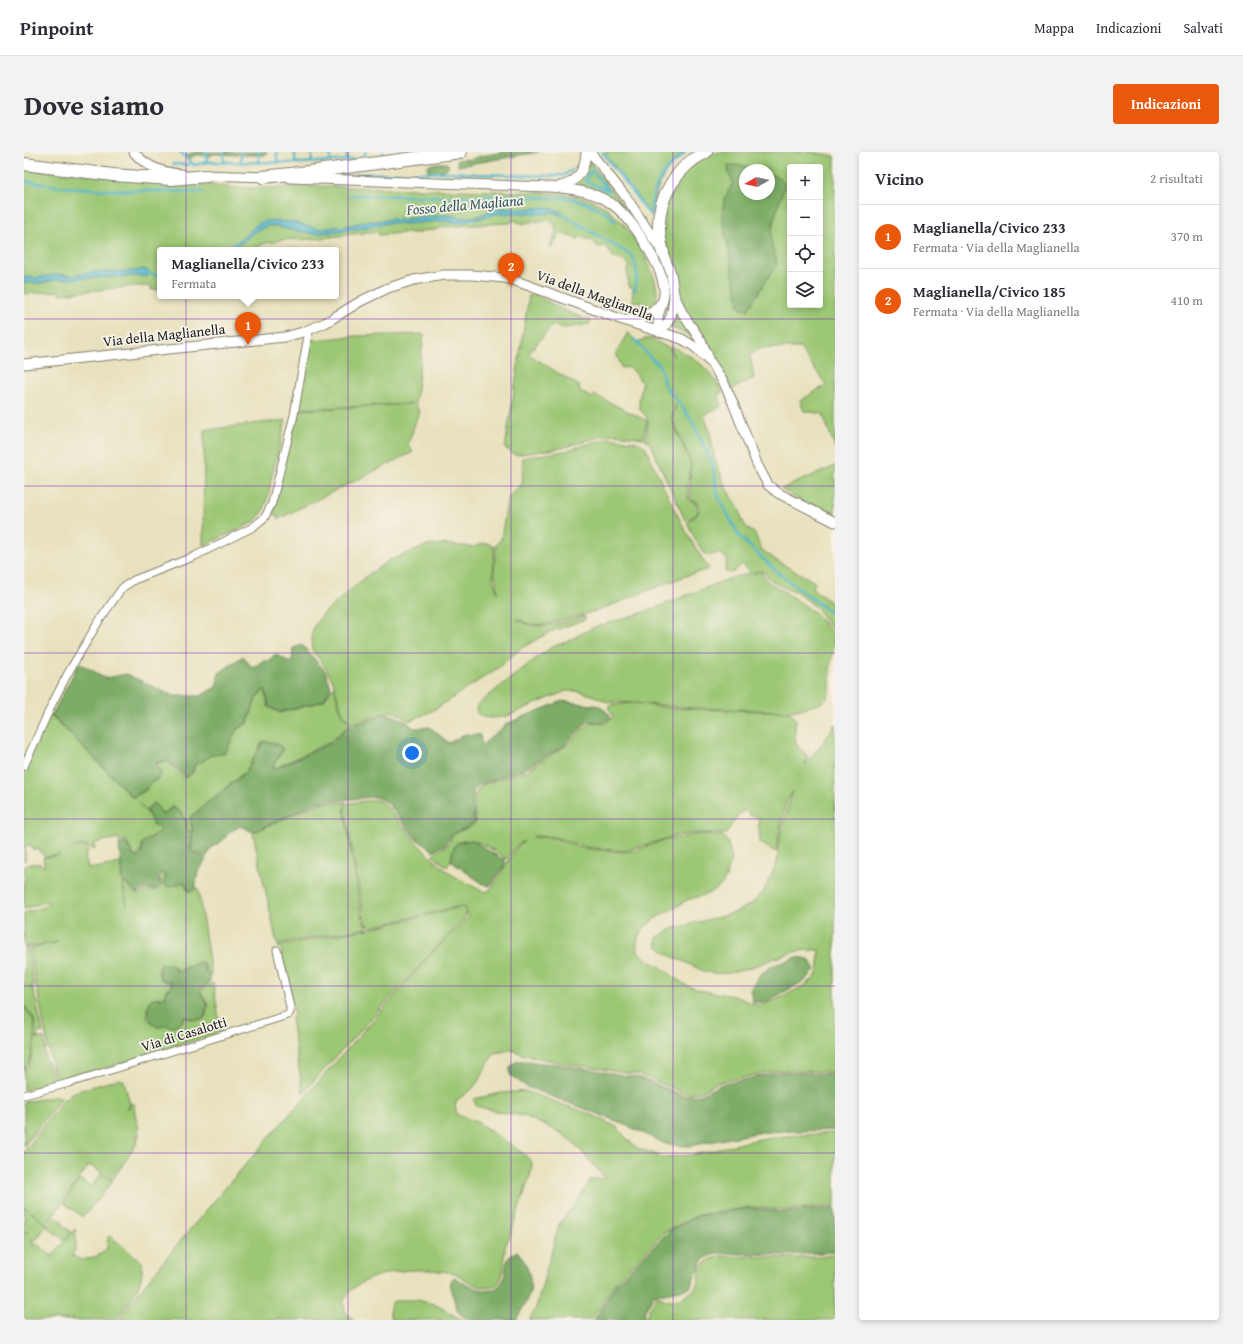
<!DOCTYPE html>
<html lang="it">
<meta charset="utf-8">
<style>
:root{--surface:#fff;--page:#f2f2f3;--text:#2b2b33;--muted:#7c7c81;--line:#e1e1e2;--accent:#ea580c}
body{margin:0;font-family:"Gentium Book Plus",serif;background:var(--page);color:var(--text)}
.controls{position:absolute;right:12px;top:12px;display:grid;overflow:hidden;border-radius:4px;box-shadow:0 2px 6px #0003}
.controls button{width:36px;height:36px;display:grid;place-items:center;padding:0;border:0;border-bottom:1px solid var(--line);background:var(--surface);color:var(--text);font:20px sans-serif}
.compass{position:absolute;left:715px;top:12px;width:36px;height:36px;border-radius:50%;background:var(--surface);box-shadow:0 2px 6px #0003;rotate:261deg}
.you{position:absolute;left:388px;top:601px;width:14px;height:14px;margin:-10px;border:3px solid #fff;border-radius:50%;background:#1a73e8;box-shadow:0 0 0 6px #1a73e833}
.badge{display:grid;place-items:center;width:26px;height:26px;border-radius:50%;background:var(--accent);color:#fff;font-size:13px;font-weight:700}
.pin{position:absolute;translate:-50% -33px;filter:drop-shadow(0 1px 2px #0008)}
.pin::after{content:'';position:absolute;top:21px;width:14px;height:12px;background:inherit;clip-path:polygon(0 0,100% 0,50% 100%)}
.popup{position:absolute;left:133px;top:95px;width:182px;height:52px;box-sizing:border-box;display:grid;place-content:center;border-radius:4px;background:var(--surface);filter:drop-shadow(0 1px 3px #0005);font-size:13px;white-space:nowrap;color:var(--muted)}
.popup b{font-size:15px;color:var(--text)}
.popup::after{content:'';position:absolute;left:50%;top:100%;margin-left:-8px;border:8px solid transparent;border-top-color:var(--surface)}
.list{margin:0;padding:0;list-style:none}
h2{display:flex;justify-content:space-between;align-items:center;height:52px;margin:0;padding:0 16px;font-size:17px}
h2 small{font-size:13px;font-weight:400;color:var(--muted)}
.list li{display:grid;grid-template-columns:26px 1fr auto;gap:12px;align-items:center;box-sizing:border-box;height:64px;padding:0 16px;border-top:1px solid var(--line)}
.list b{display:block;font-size:15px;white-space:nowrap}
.list p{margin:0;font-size:13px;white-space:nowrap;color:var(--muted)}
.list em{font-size:13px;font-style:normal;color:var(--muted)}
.icon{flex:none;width:22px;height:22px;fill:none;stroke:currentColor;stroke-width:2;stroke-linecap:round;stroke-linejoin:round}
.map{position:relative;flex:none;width:811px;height:1168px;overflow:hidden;border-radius:4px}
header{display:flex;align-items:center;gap:24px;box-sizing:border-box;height:56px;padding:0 20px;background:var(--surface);border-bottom:1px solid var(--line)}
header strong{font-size:19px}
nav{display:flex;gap:22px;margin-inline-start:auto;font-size:14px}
.intro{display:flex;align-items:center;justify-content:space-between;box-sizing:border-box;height:96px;padding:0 24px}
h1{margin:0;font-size:28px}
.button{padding:10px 18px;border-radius:4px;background:var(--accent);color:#fff;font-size:14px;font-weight:700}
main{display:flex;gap:24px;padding:0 24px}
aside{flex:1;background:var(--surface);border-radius:4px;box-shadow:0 2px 6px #0003}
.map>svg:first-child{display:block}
.green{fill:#9cc774;stroke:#5c7248;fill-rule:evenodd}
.forest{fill:#7dac66;stroke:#4c6441}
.water{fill:#4db4cb;stroke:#346874}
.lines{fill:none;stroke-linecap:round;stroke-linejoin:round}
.stream{stroke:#4db4cb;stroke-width:2.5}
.street-casing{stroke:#827e6c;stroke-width:9}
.secondary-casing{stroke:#827e6c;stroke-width:11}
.highway-casing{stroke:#827e6c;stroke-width:14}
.street{stroke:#fff;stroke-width:7}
.secondary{stroke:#fff;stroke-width:9}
.highway{stroke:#fff;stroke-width:12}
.grid{fill:none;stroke:#7b2cbf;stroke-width:1;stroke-opacity:0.55}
.labels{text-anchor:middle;stroke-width:3.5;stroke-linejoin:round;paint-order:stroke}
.street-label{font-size:14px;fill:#1c1c1c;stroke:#f7f3e8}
.water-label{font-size:15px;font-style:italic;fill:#305962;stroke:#f7f3e8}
</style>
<header>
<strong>Pinpoint</strong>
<nav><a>Mappa</a><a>Indicazioni</a><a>Salvati</a></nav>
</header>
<div class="intro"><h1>Dove siamo</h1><a class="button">Indicazioni</a></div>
<main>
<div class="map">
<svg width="811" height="1168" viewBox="0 0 811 1168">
<rect width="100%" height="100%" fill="#f7f3e8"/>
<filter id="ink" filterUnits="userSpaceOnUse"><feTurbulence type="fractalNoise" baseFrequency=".025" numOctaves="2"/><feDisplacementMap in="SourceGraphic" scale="8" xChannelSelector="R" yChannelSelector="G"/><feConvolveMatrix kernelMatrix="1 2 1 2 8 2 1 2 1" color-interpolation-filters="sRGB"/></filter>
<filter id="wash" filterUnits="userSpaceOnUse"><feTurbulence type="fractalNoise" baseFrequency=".012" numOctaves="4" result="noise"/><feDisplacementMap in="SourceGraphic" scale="16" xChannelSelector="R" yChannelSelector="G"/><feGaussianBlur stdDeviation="0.9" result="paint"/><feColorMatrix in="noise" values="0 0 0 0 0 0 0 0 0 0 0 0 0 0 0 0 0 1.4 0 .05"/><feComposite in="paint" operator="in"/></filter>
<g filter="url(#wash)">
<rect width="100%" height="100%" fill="#e8e1bd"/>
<g class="green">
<path d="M580,0H662C640,15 630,39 628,65Z"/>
<path d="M694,0H787L811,4V296L799,262L780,259L776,249L802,233L776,196H737L726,203L730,226L708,237L682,187L660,159L652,124L643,102L639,83L642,53L660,20L682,4ZM766,15H796V153H766ZM721,18H745V42H721Z"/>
<polygon points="566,8 569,14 600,55 578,40 553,32 563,19"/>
<path d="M0,17L179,32L212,36H247L288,34L534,41C553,43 569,48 585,57L586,60C592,65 598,69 602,75C613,89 644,138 629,153C622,160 611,160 602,160L603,157L618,155L617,150L608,149L609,136L605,134L603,118L606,113L598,108L590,106L582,94L574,95L570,90L556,84L554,87L536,81L529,95L526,94C530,84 535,79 528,69L517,68L514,70L508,68L507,71L503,70L500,72L488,68L487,71H482L419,75L411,78L396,79V81H386L385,80H380L379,81L355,83L354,79L291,87L253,88L252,90L241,91L228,98H136V137L127,138V134H112L36,142L35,139L0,142Z"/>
<polygon points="512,143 539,158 567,169 565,172 541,176 529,173 504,202 555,234 556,239 568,246 571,243 623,269 619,286 592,282 581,283 538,296 491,303 481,296 505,144"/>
<polygon points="651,158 653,159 669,184 646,175 650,169"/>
<path d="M604,180L612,190L624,186L645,196L650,205L646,194C670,204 687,217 698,240L694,243L698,254L680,263L686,280L690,304L702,336L716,359L718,367L722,375L731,382L737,397L753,409L791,430L788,436L811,454V485L810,479L803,472L793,456L772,439L764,438L748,429L739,420L735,418L729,421L737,420L745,431L761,440L791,461L809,482L810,491L806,516V538L803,546L798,551L773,558L764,559L671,556L610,551L646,556L766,560L772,568C770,585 769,593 784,604L781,613L802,586L811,572V920L754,918L693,931L678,940L663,942L616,923L533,910L498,902L488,898L470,901L455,928L449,936L433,948L431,953L433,963L453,970L499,1001L508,1010L507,1021L486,1084C485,1087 482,1091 481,1095C480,1105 481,1126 473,1133C468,1136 461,1136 455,1134C447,1133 440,1125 431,1122C400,1113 335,1117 319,1149L321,1160L330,1168H93C192,1040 303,922 409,800L445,765L442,756L437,754L347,775L342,772L340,766L321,657L324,651L352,648L361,652L392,690L409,707L428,723L460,740L466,738L494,694L500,689L493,693L483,707C466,697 452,683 432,691C428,698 428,708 423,715L408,703L425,692L428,683L451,672L450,644L457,633L500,620L543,593L567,570L580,572L589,565L584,555L587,553L609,551L583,550L568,543L553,539H542L483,564C474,566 447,570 453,553L507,510L528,495L544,489L568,476L623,459L704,427L727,421L718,412L708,421L701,420L703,406L694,401L683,404C673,394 669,382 663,370L673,363L661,368L625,290L621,287L624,271L622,264L616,258L615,249L618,231L610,219L604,215L598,216L592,201ZM652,253L648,266L667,311L666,347L673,350L676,356L673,363L674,357L672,351L664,348V333L667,312L647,266ZM769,639L758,674L754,695V708L747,724L739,740L727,752L710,761L647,777L633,786V794C637,796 640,801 645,803C652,807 660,809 667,813C674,816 680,820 687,821C716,825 743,807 770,800C778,798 787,798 795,798C794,806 797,817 792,824C787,832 746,852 736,853C728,853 720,847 713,845C698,841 683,841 669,836C657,832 648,823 638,816C631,811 617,806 614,798C607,778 636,763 650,756C655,754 659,750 663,748C675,744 687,743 696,734C702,729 704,719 706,712C708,702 706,692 699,684L676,682L637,689L610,699L597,700L557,696L530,686L509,685L511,684L531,685L561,695L601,699L651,684L671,681L702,682L713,664L721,658L727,664L734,665L736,691L752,700C755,682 758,654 769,639Z"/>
<polygon points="400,182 391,252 395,259 384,293 389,300 254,367 252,362 246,362 268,273 275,267 275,258 387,252 274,257 283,191 290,188 331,184"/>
<polygon points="262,268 247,328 245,341 239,360 230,370 179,394 180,278"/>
<path d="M584,286L610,289L621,294C640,336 659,379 685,417C635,430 589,458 538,468C527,471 516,474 505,472C501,471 497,468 493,467C512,481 539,470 560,464L562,467L526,480L496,497L474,516L431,544L410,558L385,569C366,555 367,559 346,566C340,568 333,569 327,571L321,565L317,558L309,529L299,512L288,498L287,486L290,474L300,461L345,422L366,408L402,394L417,392L449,395L462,391L470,394L469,428L474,442L470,419L472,393L477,387L483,350L488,341L498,332L499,312L498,306L541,299Z"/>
<polygon points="811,314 811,363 787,355 757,337"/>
<path d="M308,536L311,537C314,551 316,562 326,572L306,590L251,616L249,615L259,598L255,592L239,589L222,619L166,665L168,680L163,678V668L159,666L158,661L149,654L139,662C135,658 134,654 129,651L125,654L122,659L114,651L123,661L129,672L137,678L118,691L117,701L114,704H110L103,691L101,688L95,690L94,686L70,691L71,697L68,698L67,695H64L62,693L49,695L62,694L64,699L61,705L65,717L96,711L97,715V726L103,754L99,730C106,734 104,740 115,742L122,737C130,739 133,740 138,733L135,725L137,722H141L140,733L145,735L160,730L164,739H169L174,736L187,822L183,821L180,811L176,810L155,818H151V814L146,812L137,811L134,818L136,827L141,830H146L147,833L146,837H142L141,844L138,846L133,845L127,847L123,856V866L133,875L144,873L148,875L159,869L160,865C167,868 186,872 182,858L185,854L178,842V837L189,831L197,879L191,882L52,925L31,930L5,796L34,790L0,795V761L11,758L24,753V749L0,757V714C8,712 15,709 21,715L19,706L35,703L20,705L19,700L16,701L15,697L9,698L8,693L1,694V709H0V618L27,563L109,646L122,638L127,631L135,626L138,621L134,616L133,611L143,609L154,620L162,626L169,621L171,613L187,604L201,601L213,577L224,571L233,544L241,538L244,555L256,561L300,549Z"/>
<polygon points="322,650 320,656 338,767 344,776 253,792 229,681 272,661 296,651"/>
<polygon points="438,755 441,757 442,765 409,799 279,941 267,867 270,863 257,797 253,794 345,777"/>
<polygon points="3,795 10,835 4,835 9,837 19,880 13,881 14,886 11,886 20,886 22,897 20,897 22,909 23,909 27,920 28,931 0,938 0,919 5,914 8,903 11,877 11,870 8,864 0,853 0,796"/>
<path d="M0,855C4,860 9,865 10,872C12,884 9,908 0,918Z"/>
<path d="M95,927L100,929L106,952L103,958L105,956L107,951L110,952L111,962L114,972L115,985L112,984L114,986L112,993L89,1027L65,1013L23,1072L6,1059L23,1073L12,1088H9L7,1087L9,1094L11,1090L29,1105L28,1104L51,1077C52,1086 54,1095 48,1103L57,1108C65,1106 77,1105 82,1097C85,1093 82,1088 85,1084H86L118,1110C121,1134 104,1150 90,1168H0V1078L4,1082L0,1077V1056L4,1058L0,1055V1000L40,947L43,946L47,941Z"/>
<polygon points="501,939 568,963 593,975 601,985 613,996 639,1005 667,1003 688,999 721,990 748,985 811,981 811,1054 760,1058 728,1055 674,1063 642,1079 592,1129 567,1168 505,1168 512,1156 535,1072 554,1048 566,1028 572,1026 582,1027 549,990 537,981 500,964 475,960 452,954 450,947 477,941"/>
<polygon points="29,945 38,945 0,994 0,950"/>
<polygon points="77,1022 89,1029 59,1065 40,1051 56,1027 67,1035"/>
<polygon points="31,1064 39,1070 38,1072 47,1080 40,1088 23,1075"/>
<polygon points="811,1103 811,1168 621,1168 626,1155 633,1144 645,1149 657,1147 670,1138 675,1128 676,1115 685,1108 697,1104 772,1106"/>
<path d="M376,1148H393L410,1152L439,1168H369C364,1161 365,1157 368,1150Z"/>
</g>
<g class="forest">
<polygon points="170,0 243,0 241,3 214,3 192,2 188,2 186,4 172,3 164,7 163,3"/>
<path d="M479,0H515L434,14L433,8L442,7L446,8C451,4 471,2 479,0Z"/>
<polygon points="412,11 423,11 425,14 423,17 411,20 404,19 403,14"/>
<path d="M704,13H718L734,18H721V42H745V22L756,26L761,33C756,47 748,71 747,86C747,95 753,104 753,114L746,122L724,158L717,157L715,152L698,65L700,47L709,31L704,20Z"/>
<polygon points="278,493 301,519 307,535 299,549 256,560 245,554 241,537 233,544 223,571 213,577 201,601 187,603 179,609 170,613 168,620 163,625 143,609 133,610 133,616 137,621 134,626 127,630 122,637 109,645 28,563 55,511 82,526 102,522 150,544 176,544 192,535 195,521 219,504 228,516 240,508 243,510 251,502 268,511 269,496"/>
<polygon points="538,549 576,554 585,562 586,566 578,571 565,569 541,593 499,618 456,632 449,639 448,648 450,671 427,683 422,692 410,699 392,687 363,650 351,645 293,650 229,680 216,674 205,681 197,690 188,695 182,705 167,699 169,680 166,665 222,620 239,590 255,593 258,598 248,615 251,617 307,591 326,573 346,568 362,561 379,567 390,576 406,575 425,591 442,582 456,583 458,593 482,572"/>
<path d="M129,651L133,654L139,663L148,655L157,661L159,666L163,668L162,679L168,681L166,699L182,707C176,719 172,720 172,736L165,739L160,730L145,735L140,732L142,722L136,721L133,725L137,731C133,739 130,738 122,735L113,741L105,735L98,727L95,692L102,691L110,705H115L118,701V691L137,679L135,675L129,672L123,659Z"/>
<path d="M448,688L476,706L481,707V712L466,734L459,732L428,710C427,694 432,690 448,688Z"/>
<path d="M773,805L785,807L791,818L782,828L741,850H729L726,838C739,814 749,814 773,805Z"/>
<path d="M175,810L179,811L182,821L187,824L185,831L176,837L177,842L184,854L181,858C184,872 168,867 160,864L158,869L148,875L144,873L137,875L132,874C123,866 122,859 127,848L133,846L138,847L142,845V838H146L148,834L147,829H142L137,827C135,821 134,817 138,812L146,813L150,815L151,819H155Z"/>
<polygon points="493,909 503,909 538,913 616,926 661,944 677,943 696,933 755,920 811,922 811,978 738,980 665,994 644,993 595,970 503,935 486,923 486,915"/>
<polygon points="726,1056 758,1060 811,1056 811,1100 763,1103 692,1101 678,1108 666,1136 630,1143 621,1158 619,1168 570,1168 593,1130 645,1079 674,1064"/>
<path d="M493,1099C502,1109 509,1126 506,1140C504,1148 496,1161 492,1168H444L434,1160L425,1132L430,1125C443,1133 472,1150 480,1126C482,1120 481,1112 484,1107C485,1104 490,1101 493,1099Z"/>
</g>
<g class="water">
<path d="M473,55L479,57L485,55L495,57L521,55L536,59L539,61L536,63L527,60L521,62L497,61L472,62L438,71L415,69L383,72L365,71L338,76L291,82L262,77L253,74H242L229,81L218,91L212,93V90C226,84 230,66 250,69C254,69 255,68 259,70L265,69L294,77L322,74L342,69H352L368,67L379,68L395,65L398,66C408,65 426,60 435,66L454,64L464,60L468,56Z"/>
<polygon points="120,117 124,119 123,125 115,124 63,126 29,128 19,131 0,131 0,125 12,126 36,122 47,124 67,120 111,119"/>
</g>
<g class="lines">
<g class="stream">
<polyline points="156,0 170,13"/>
<polyline points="182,0 183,10"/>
<polyline points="200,0 200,10"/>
<polyline points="217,0 217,9"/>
<polyline points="235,0 235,10"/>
<polyline points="253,0 253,10"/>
<polyline points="271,0 271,10"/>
<polyline points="288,0 288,10"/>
<polyline points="306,0 307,9"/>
<polyline points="323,0 323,8"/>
<polyline points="341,0 342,7"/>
<polyline points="359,0 360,5"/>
<path d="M578,0L626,63C629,33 637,20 661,1"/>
<polyline points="382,1 390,0"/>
<polyline points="149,12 163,13 167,11"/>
<polyline points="170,13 184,10 279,11 341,7"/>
<polyline points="568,18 561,29 585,39 568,18"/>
<polyline points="333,22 428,20 452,22 525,24 540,23 548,18"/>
<polyline points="0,29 38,35 84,38 179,40"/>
<polyline points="326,43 440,45 479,44 546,46 570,54 585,63 591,69"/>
<path d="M536,61L607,103C615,114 613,126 611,139"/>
<polyline points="201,98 209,92 215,90"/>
<polyline points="122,121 136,124"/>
<polyline points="610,187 627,206 634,212 638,220 639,230 645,239 652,247 667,267 689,313 694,344 715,384 753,420 811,464"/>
</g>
</g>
</g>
<g filter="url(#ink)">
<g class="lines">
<g class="street-casing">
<g id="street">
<polyline points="0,614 28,552 44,521 75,469 98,436 110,428 171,404 229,375 241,365 248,351 270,263 285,178"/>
<polyline points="0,943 45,931 264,863 266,860 266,855 253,798"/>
</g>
</g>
<g class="secondary-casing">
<g id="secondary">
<path d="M110,0C122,15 139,21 158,22"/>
<polyline points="566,0 602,45 639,101 647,121 650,142 659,162 677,189 684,204"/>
<polyline points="178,23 245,25"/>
<path d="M266,26L525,35C577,39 595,48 622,93C630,107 639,122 640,138C641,147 636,156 634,165C634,170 634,175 635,180"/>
<path d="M536,34C554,31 561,17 562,0"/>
<path d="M603,168C617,168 629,162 637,151"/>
<path d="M635,180C649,167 648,162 650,143"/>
<polyline points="0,212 261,185 279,180 301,171 337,149 364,136 390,128 420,123 448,123 480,126 492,129 599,168 658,187 671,195 687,211 699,229 709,251 733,312 744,333 754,341 811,370"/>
</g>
</g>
<g class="highway-casing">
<g id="highway">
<polyline points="0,12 89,23 147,27 183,24"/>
<polyline points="239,25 284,20 437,0"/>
<path d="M639,101C637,93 635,85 635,77C633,46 654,13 682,0"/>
</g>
</g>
<use href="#street" class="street"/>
<use href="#secondary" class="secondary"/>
<use href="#highway" class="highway"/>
</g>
</g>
<path class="grid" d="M162,0V1168M324,0V1168M487,0V1168M649,0V1168M0,167H811M0,334H811M0,501H811M0,667H811M0,834H811M0,1001H811"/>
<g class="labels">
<g class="street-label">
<text transform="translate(571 143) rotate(20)" y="5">Via della Maglianella</text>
<text transform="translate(140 183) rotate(-6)" y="5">Via della Maglianella</text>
<text transform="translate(160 882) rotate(-17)" y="5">Via di Casalotti</text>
</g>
<g class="water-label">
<text transform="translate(441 53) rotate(-5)" y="5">Fosso della Magliana</text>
</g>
</g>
</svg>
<div class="controls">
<button>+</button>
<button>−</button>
<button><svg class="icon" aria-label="locate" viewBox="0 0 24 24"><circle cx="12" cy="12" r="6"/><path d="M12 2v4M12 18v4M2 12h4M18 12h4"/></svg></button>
<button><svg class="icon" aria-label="layers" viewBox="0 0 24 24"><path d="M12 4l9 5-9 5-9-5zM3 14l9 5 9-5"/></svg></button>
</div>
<svg class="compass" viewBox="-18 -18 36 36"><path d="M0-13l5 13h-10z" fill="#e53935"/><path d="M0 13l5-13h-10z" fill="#7c7c81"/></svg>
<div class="you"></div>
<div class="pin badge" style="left:224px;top:193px">1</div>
<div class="popup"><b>Maglianella/Civico 233</b>Fermata</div>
<div class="pin badge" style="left:487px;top:134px">2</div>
</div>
<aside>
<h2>Vicino<small>2 risultati</small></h2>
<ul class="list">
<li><span class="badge">1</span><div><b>Maglianella/Civico 233</b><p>Fermata · Via della Maglianella</p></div><em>370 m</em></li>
<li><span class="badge">2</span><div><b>Maglianella/Civico 185</b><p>Fermata · Via della Maglianella</p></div><em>410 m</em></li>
</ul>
</aside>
</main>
